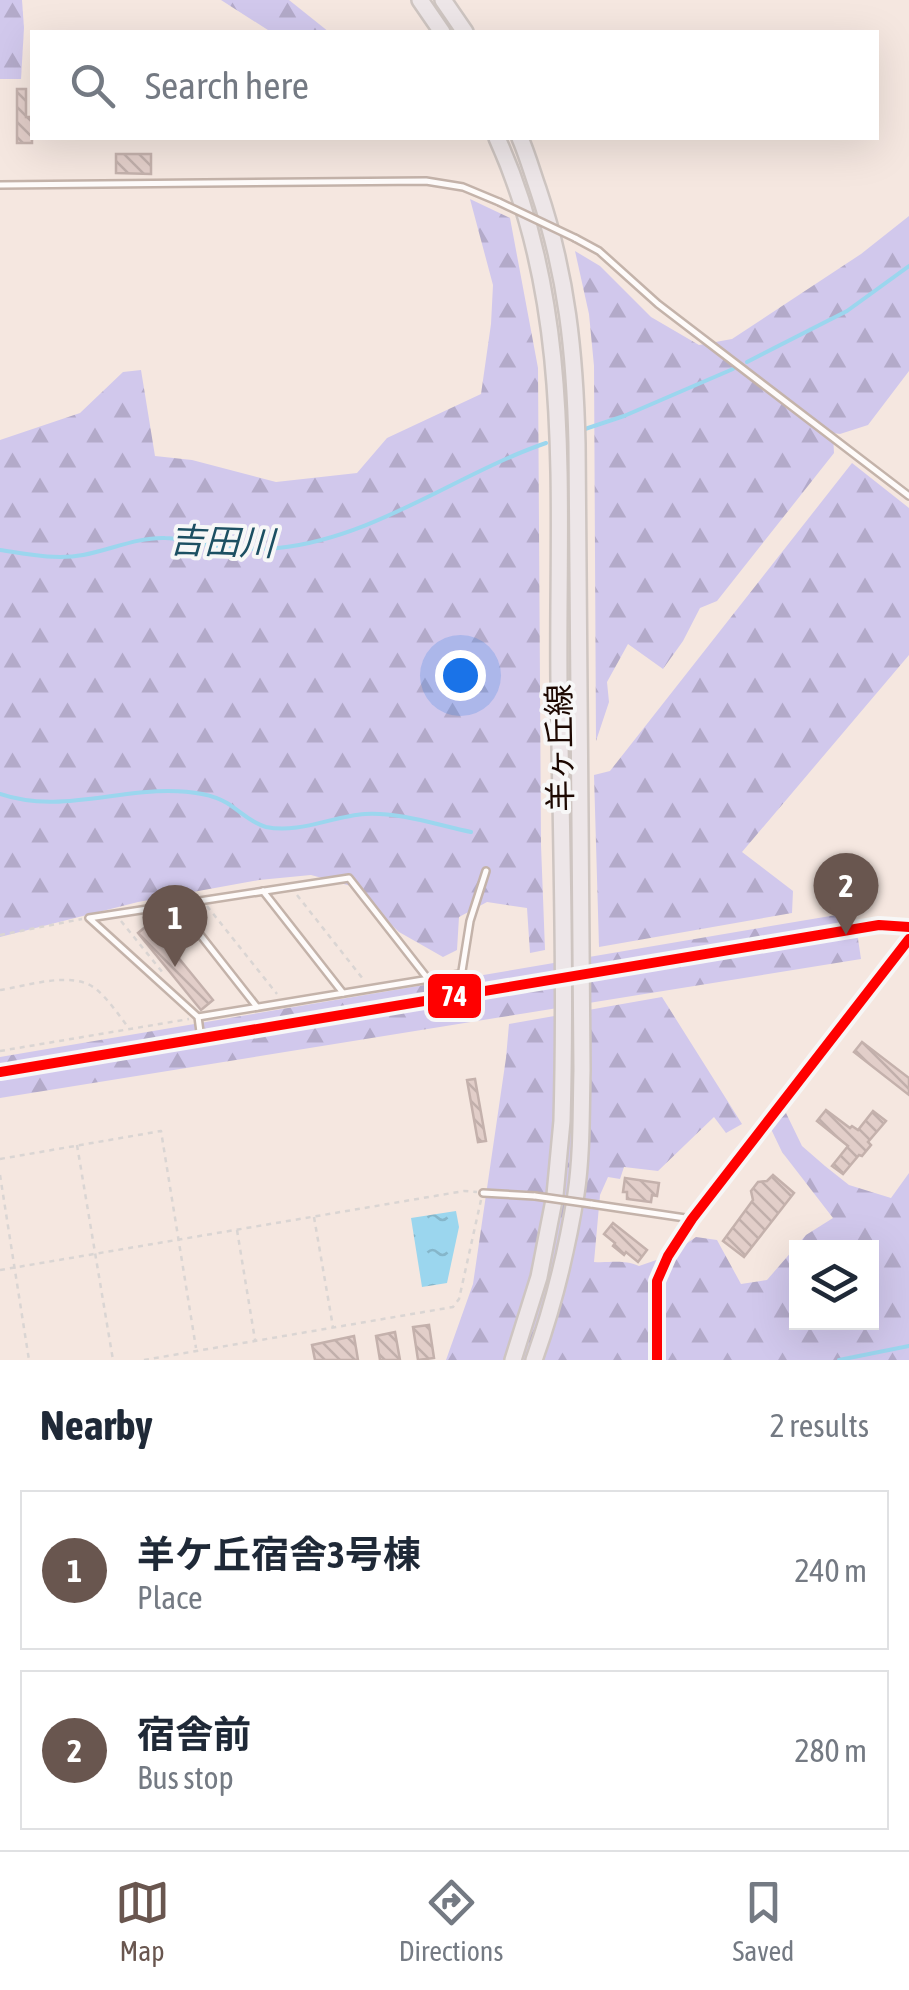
<!DOCTYPE html>
<meta charset="utf-8">
<style>
:root{--surface:#fff;--page:#f2f2f3;--text:#1f2937;--muted:#747a83;--line:#e0e1e3;--accent:#69564f}
body{margin:0;font-family:"Asap Condensed","Noto Sans JP",sans-serif;background:var(--page);color:var(--text)}
.controls{position:absolute;right:30px;bottom:30px;display:grid;overflow:hidden;border-radius:0px;box-shadow:0 10px 40px #0002}
.controls button{width:90px;height:90px;display:grid;place-items:center;padding:0;border:0;border-bottom:2px solid var(--line);background:var(--surface);color:var(--text);font:50px sans-serif}
.you{position:absolute;left:460px;top:675px;width:35px;height:35px;margin:-25px;border:8px solid #fff;border-radius:50%;background:#1a73e8;box-shadow:0 0 0 15px #1a73e833}
.badge{display:grid;place-items:center;width:65px;height:65px;border-radius:50%;background:var(--accent);color:#fff;font-size:32px;font-weight:700}
.pin{position:absolute;translate:-50% -82px;filter:drop-shadow(0 2px 5px #0008)}
.pin::after{content:'';position:absolute;top:52px;width:35px;height:30px;background:inherit;clip-path:polygon(0 0,100% 0,50% 100%)}
.list{margin:0;padding:0;list-style:none}
h2{display:flex;justify-content:space-between;align-items:center;height:130px;margin:0;padding:0 40px;font-size:42px}
h2 small{font-size:32px;font-weight:400;color:var(--muted)}
.list li{display:grid;grid-template-columns:65px 1fr auto;gap:30px;align-items:center;box-sizing:border-box;height:160px;margin:0 20px 20px;padding:0 20px;border:2px solid var(--line);border-radius:0px}
.list b{display:block;font-size:38px;white-space:nowrap}
.list p{margin:0;font-size:32px;white-space:nowrap;color:var(--muted)}
.list em{font-size:32px;font-style:normal;color:var(--muted)}
.icon{flex:none;width:55px;height:55px;fill:none;stroke:currentColor;stroke-width:2;stroke-linecap:round;stroke-linejoin:round}
.map{position:relative;flex:none;width:909px;height:1360px;overflow:hidden}
.search{position:absolute;background:var(--surface);box-shadow:0 10px 40px #0002;left:30px;right:30px;top:30px;height:110px;display:flex;align-items:center;gap:25px;box-sizing:border-box;padding:0 35px;border-radius:0px;color:var(--muted);font-size:38px}
.sheet{height:490px;background:var(--surface)}
nav{display:flex;justify-content:space-around;align-items:center;box-sizing:border-box;height:140px;border-top:2px solid var(--line);background:var(--surface);font-size:28px;color:var(--muted)}
nav a{display:grid;justify-items:center;gap:5px}
nav .on{color:var(--accent)}
.map>svg:first-child{display:block}
.forest{fill:url(#forest-firs);fill-rule:evenodd}
.water{fill:url(#water-ripples)}
.lines{fill:none;stroke-linecap:round;stroke-linejoin:round}
.stream{stroke:#9bd6ee;stroke-width:4}
.building{fill:url(#building-back-hatch);stroke:#c4b1ac;stroke-width:2.5}
.service-casing{stroke:#c4b3aa;stroke-width:10}
.primary-casing{stroke:#cec5c1;stroke-width:20}
.path{stroke:#dad5d3;stroke-width:2.5;stroke-dasharray:5 5;stroke-linecap:butt}
.service{stroke:#fefbfa;stroke-width:5}
.primary{stroke:#ede6e8;stroke-width:15}
.service-bridge-casing{stroke:#c4b3aa;stroke-width:10;stroke-linecap:butt}
.service-bridge{stroke:#fefbfa;stroke-width:5}
.bus-1-casing{stroke:#f7f7f7;stroke-width:18}
.bus-1{stroke:#f00;stroke-width:10}
.labels{text-anchor:middle;stroke-width:8;stroke-linejoin:round;paint-order:stroke}
.street-label{font-size:32px;fill:#1d0801;stroke:#f7f7f7}
.water-label{font-size:35px;font-style:italic;fill:#1c4f62;stroke:#f7f7f7}
.line-badge{stroke:#f7f7f7;stroke-width:4}
.badge-label{font-size:28px;text-anchor:middle;font-weight:bold;fill:#fff}
</style>
<div class="map">
<svg width="909" height="1360" viewBox="0 0 909 1360">
<defs>
<pattern id="forest-firs" width="22" height="20" patternUnits="userSpaceOnUse" patternTransform="scale(2.5)"><rect width="22" height="20" fill="#d1c8ec"/><path d="M5 1l3.5 6h-7zM16 11l3.5 6h-7z" fill="#b3aac9"/></pattern>
<pattern id="water-ripples" width="26" height="14" patternUnits="userSpaceOnUse" patternTransform="scale(2.5)"><rect width="26" height="14" fill="#9bd6ee"/><path d="M2 4q2-2 4 0t4 0M15 11q2-2 4 0t4 0" fill="none" stroke="#85b6ca"/></pattern>
<pattern id="building-back-hatch" width="6" height="6" patternUnits="userSpaceOnUse" patternTransform="scale(2.5)"><rect width="6" height="6" fill="#e2cec9"/><path d="M-1 5l2 2M0 0l6 6M5-1l2 2" fill="none" stroke="#c1afab"/></pattern>
</defs>
<rect width="100%" height="100%" fill="#f5e7e0"/>
<g class="forest">
<polygon points="0,0 22,0 24,28 21,79 0,79"/>
<polygon points="221,0 289,0 329,32 271,32"/>
<polygon points="470,199 510,218 538,368 541,845 545,950 530,953 527,908 487,902 459,917 457,950 443,957 399,932 351,886 311,875 259,880 138,902 0,937 0,440 80,413 123,372 141,370 155,456 192,460 276,482 357,473 387,438 481,394 491,324 493,285"/>
<polygon points="909,216 909,371 868,425 840,434 833,433 834,453 717,601 700,608 683,641 663,669 628,644 607,682 609,702 596,741 594,366 589,314 575,251 600,266 651,317 699,345 732,339 861,254"/>
<polygon points="852,463 909,508 909,655 742,852 793,891 792,913 599,947 594,775 610,771"/>
<polygon points="854,912 861,959 0,1098 0,1057"/>
<path d="M662,997L742,1124L726,1133L714,1117L658,1171L624,1167L620,1179L608,1177L600,1195L594,1262C612,1263 622,1259 639,1266L668,1256L696,1237L717,1240L741,1284L767,1280L806,1235L833,1218L782,1152L771,1129L786,1113L802,1146L825,1166L849,1185L891,1198L909,1173V1360H446L473,1284L506,1058L509,1024ZM796,1248H872V1322H796Z"/>
</g>
<polygon class="water" points="456,1211 459,1227 447,1283 422,1287 411,1218"/>
<g class="lines">
<g class="stream">
<polyline points="747,362 847,311 909,266"/>
<polyline points="579,431 624,416 733,369"/>
<path d="M0,550C27,554 55,560 83,555C110,550 138,537 165,538C177,538 190,542 202,544C227,548 253,551 278,548C375,538 456,474 546,443"/>
<path d="M0,794C55,813 111,791 168,791C187,791 210,793 227,803C240,811 251,823 266,827C299,834 333,816 365,814C400,812 437,825 471,832"/>
<polyline points="839,1360 909,1346"/>
</g>
</g>
<g class="building">
<polygon points="17,89 26,89 26,117 32,117 32,143 17,143"/>
<polygon points="116,154 151,154 151,174 116,173"/>
<polygon points="854,859 871,873 856,893 839,879"/>
<polygon points="150,923 213,1000 201,1010 138,933"/>
<polygon points="862,1042 909,1078 909,1095 854,1052"/>
<polygon points="475,1079 486,1141 478,1142 467,1080"/>
<polygon points="826,1110 850,1128 852,1126 858,1130 873,1111 886,1121 868,1142 871,1145 862,1156 859,1155 843,1174 832,1166 848,1146 817,1121"/>
<polygon points="773,1175 794,1193 744,1257 723,1241 753,1200 751,1191 758,1182 767,1181"/>
<polygon points="625,1178 659,1183 657,1196 652,1195 651,1202 627,1199 627,1192 623,1192"/>
<polygon points="613,1223 647,1250 638,1262 626,1252 624,1255 613,1246 615,1243 604,1234"/>
<polygon points="429,1325 434,1358 418,1360 413,1327"/>
<polygon points="395,1332 400,1360 380,1360 376,1336"/>
<polygon points="354,1336 358,1360 315,1360 312,1345"/>
</g>
<g class="lines">
<g class="service-casing">
<g id="service">
<polyline points="0,185 426,181 463,187 499,202"/>
<polyline points="575,238 599,251 658,304 909,496"/>
<polyline points="263,891 343,993"/>
<polyline points="176,904 257,1007"/>
<polyline points="610,970 879,925 909,927"/>
<polyline points="458,996 470,921 486,871"/>
<polyline points="198,1017 460,974"/>
<polyline points="201,1039 198,1017 89,918 349,878 428,979"/>
<polyline points="0,1072 524,985"/>
<polyline points="483,1193 535,1196"/>
<polyline points="591,1204 692,1219"/>
<polyline points="657,1360 657,1281 668,1256 692,1219 909,939"/>
</g>
</g>
<g class="primary-casing">
<g id="primary">
<polyline points="420,0 442,32"/>
<polyline points="443,0 465,32"/>
<path d="M497,138C575,310 557,498 559,682C561,828 566,975 562,1121L555,1195L539,1277L513,1360"/>
<path d="M520,138C527,154 532,172 538,189C567,275 575,354 577,444L582,1070C581,1111 582,1154 576,1194C567,1250 553,1307 534,1360"/>
</g>
</g>
<g class="path">
<polyline points="297,895 363,979"/>
<polyline points="207,906 277,994"/>
<polyline points="121,921 163,973"/>
<polyline points="0,935 82,919"/>
<path d="M0,990C28,986 72,970 96,989C108,999 118,1014 128,1027"/>
<polyline points="0,1051 189,1019"/>
<polyline points="77,1145 113,1360"/>
<polyline points="0,1159 161,1131 196,1348"/>
<polyline points="0,1175 29,1360"/>
<polyline points="314,1217 333,1327"/>
<polyline points="237,1230 255,1340"/>
<polyline points="0,1270 464,1191 477,1192"/>
<polyline points="144,1360 453,1307 459,1299 481,1200"/>
</g>
<use href="#service" class="service"/>
<use href="#primary" class="primary"/>
<g class="service-bridge-casing">
<g id="service-bridge">
<polyline points="499,202 575,238"/>
<polyline points="524,985 610,970"/>
<polyline points="535,1196 591,1204"/>
</g>
</g>
<use href="#service-bridge" class="service-bridge"/>
<g class="bus-1-casing">
<g id="bus-1">
<polyline points="0,1072 879,925 909,927"/>
<polyline points="657,1360 657,1281 668,1256 692,1219 909,939"/>
</g>
</g>
<use href="#bus-1" class="bus-1"/>
</g>
<g class="labels">
<g class="street-label">
<text transform="translate(560 748) rotate(-91)" y="11">羊ヶ丘線</text>
</g>
<g class="water-label">
<text transform="translate(222 542) rotate(2)" y="12">吉田川</text>
</g>
</g>
<rect class="line-badge" x="426" y="972" width="57" height="48" rx="10" fill="#f00"/>
<g class="badge-label">
<text x="454" y="1006">74</text>
</g>
</svg>
<div class="controls">
<button><svg class="icon" aria-label="layers" viewBox="0 0 24 24"><path d="M12 4l9 5-9 5-9-5zM3 14l9 5 9-5"/></svg></button>
</div>
<div class="you"></div>
<div class="pin badge" style="left:175px;top:967px">1</div>
<div class="pin badge" style="left:846px;top:935px">2</div>
<div class="search"><svg class="icon" aria-label="search" viewBox="0 0 24 24"><circle cx="10" cy="10" r="6"/><path d="M15 15l6 6"/></svg>Search here</div>
</div>
<section class="sheet">
<h2>Nearby<small>2 results</small></h2>
<ul class="list">
<li><span class="badge">1</span><div><b>羊ケ丘宿舎3号棟</b><p>Place</p></div><em>240 m</em></li>
<li><span class="badge">2</span><div><b>宿舎前</b><p>Bus stop</p></div><em>280 m</em></li>
</ul>
</section>
<nav>
<a class="on"><svg class="icon" aria-label="map" viewBox="0 0 24 24"><path d="M3 6l6-2 6 2 6-2v14l-6 2-6-2-6 2zM9 4v14M15 6v14"/></svg>Map</a>
<a><svg class="icon" aria-label="directions" viewBox="0 0 24 24"><path d="M12 3l9 9-9 9-9-9zM9 14v-3h6M13 9l2 2-2 2"/></svg>Directions</a>
<a><svg class="icon" aria-label="saved" viewBox="0 0 24 24"><path d="M7 4h10v16l-5-4-5 4z"/></svg>Saved</a>
</nav>
